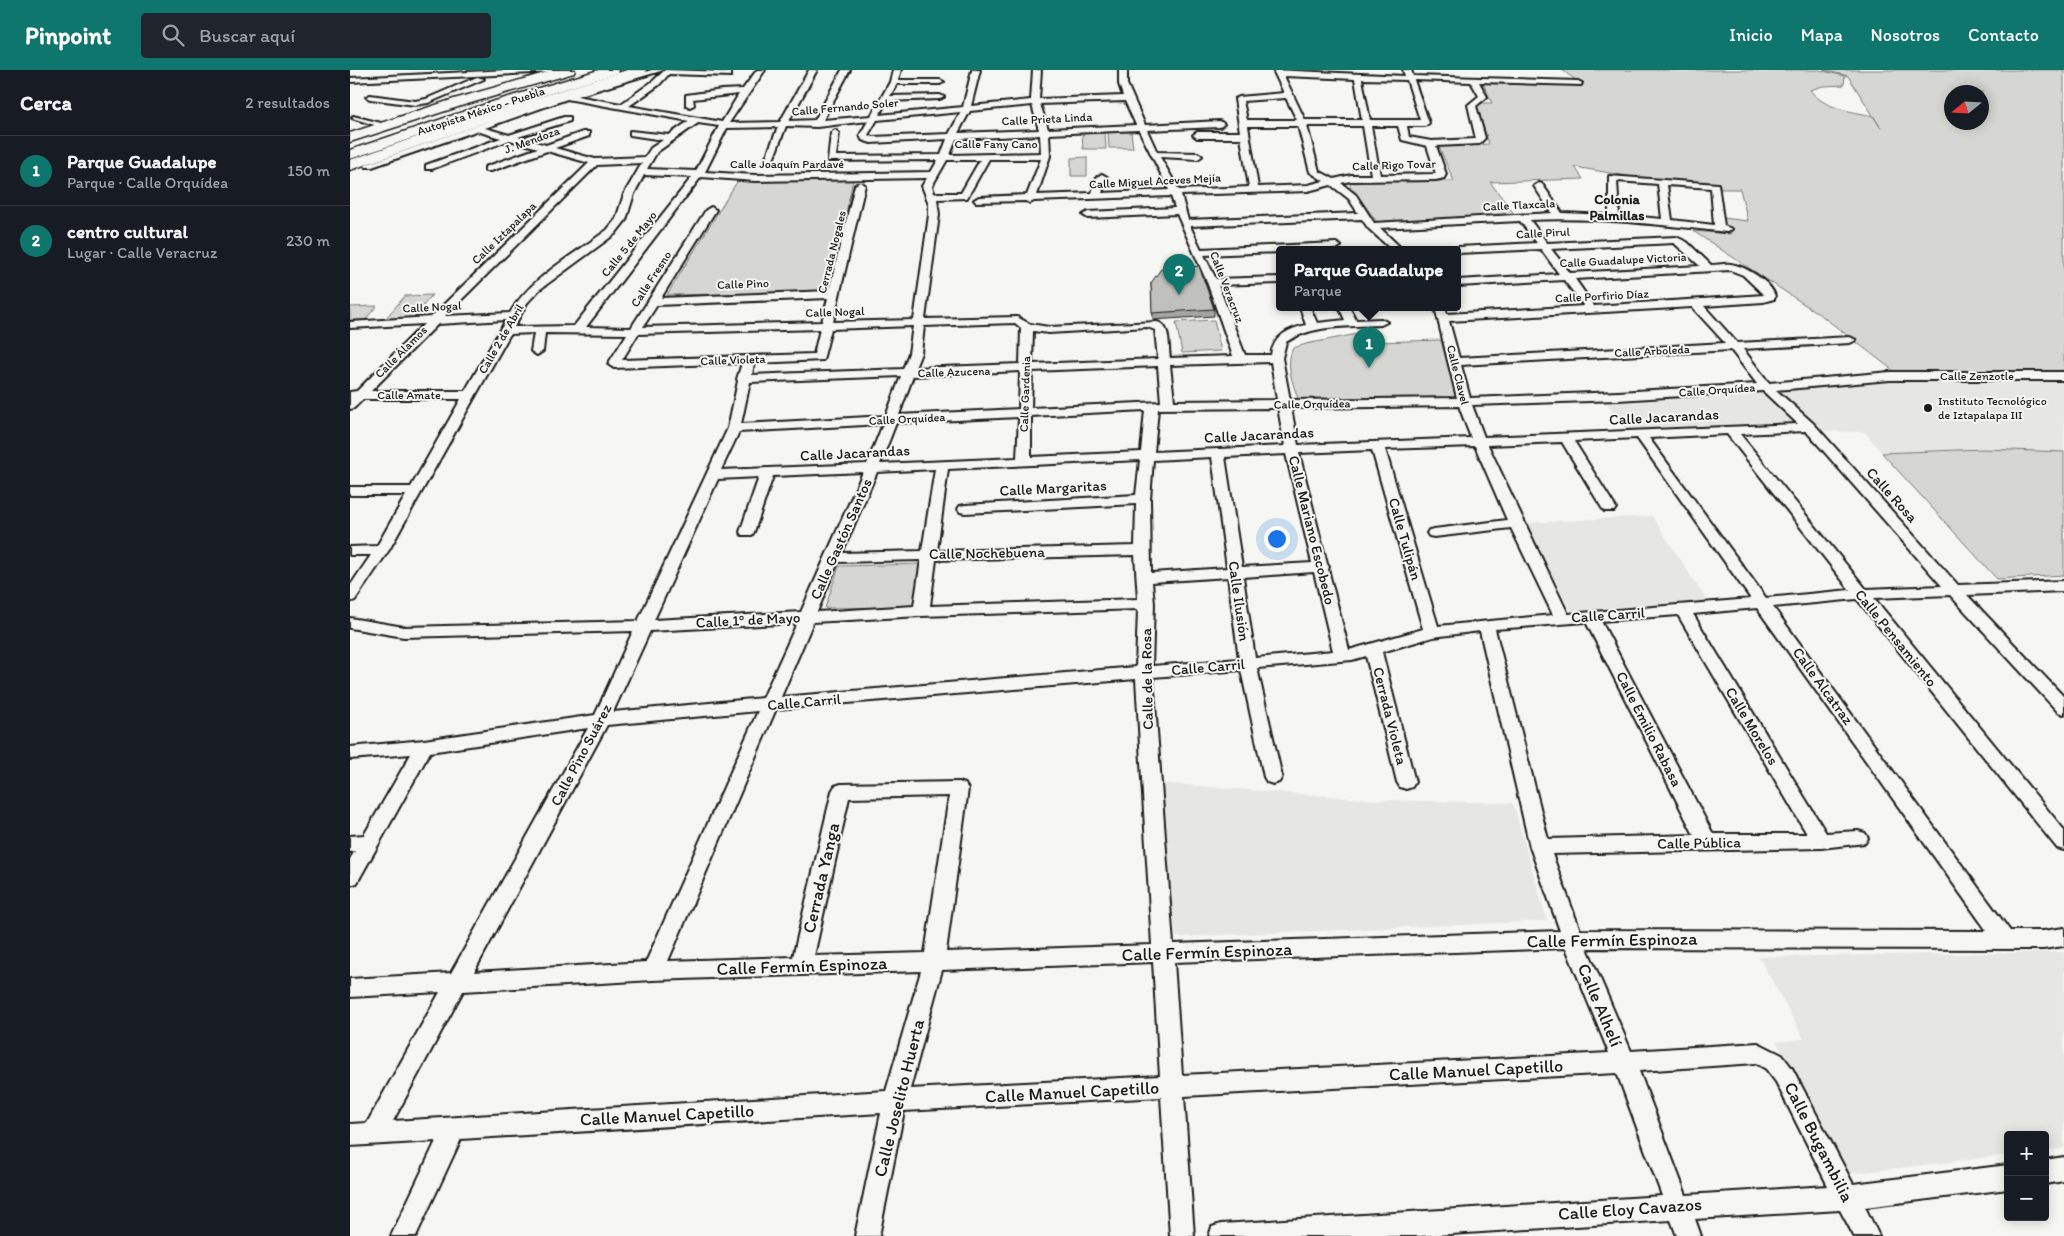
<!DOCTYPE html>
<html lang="es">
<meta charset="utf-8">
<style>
:root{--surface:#171b24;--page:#20242c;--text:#f1f3f6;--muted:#9ea1a6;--line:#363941;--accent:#0f766e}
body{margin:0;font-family:Itim,sans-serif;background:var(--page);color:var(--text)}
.controls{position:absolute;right:15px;bottom:15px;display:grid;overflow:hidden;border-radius:5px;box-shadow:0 2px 12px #0003}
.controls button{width:45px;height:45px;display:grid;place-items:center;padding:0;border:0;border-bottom:1px solid var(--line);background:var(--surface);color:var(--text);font:25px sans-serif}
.compass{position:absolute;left:1594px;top:15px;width:45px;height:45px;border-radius:50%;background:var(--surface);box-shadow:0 2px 12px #0003;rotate:252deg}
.you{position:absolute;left:926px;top:468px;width:18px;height:18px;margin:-12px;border:4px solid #fff;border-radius:50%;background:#1a73e8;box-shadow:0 0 0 8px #1a73e833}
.badge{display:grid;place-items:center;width:32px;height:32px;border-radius:50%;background:var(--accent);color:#fff;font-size:16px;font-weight:700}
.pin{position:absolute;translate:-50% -41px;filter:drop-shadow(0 1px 2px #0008)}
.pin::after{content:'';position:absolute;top:26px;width:18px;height:15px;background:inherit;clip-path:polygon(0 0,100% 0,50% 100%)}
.popup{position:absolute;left:926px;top:176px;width:185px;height:65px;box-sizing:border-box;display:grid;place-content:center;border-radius:5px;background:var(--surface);filter:drop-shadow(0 1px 4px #0005);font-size:16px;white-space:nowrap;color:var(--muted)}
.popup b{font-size:19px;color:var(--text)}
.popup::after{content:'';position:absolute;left:50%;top:100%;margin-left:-10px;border:10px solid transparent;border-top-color:var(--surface)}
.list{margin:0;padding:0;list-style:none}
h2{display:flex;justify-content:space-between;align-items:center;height:65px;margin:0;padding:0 20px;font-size:21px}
h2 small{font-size:16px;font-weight:400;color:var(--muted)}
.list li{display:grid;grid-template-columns:32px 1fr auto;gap:15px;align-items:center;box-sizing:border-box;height:70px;padding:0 20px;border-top:1px solid var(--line)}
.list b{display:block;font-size:19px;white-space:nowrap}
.list p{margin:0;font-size:16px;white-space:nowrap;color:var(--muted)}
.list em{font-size:16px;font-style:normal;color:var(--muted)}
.icon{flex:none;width:28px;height:28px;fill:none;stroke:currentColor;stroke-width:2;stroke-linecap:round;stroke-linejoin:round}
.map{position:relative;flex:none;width:1714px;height:1166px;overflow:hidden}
header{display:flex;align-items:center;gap:30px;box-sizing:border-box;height:70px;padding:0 25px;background:var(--accent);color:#fff}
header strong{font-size:24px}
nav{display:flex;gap:28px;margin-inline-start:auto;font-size:18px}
.search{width:350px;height:45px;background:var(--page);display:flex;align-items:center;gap:12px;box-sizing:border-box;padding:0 18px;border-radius:5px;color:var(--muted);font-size:19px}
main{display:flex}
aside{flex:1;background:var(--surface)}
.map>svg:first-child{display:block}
.built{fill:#e6e6e2}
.green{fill:#d6d6d2;stroke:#797977;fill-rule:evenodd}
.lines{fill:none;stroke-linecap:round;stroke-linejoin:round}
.minor-casing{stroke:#1c1c1c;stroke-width:4}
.trunk-casing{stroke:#1c1c1c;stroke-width:3}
.motorway-casing{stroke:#1c1c1c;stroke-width:3}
.minor{fill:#f6f6f2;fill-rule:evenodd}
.trunk{fill:#f6f6f2;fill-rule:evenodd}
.motorway{fill:#f6f6f2;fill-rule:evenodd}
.wall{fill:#a5a5a3;stroke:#1c1c1c}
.building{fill:#c0c0bd;stroke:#1c1c1c}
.poi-dot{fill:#1c1c1c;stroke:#f6f6f2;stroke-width:2}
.labels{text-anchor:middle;stroke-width:4;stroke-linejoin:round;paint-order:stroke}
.far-street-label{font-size:12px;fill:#1c1c1c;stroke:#f6f6f2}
.far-poi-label{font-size:12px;fill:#1c1c1c;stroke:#f6f6f2;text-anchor:start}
.far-neighbourhood-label{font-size:14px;font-weight:bold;fill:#1c1c1c;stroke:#f6f6f2}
.street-label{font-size:15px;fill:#1c1c1c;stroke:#f6f6f2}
.near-street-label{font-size:18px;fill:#1c1c1c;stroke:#f6f6f2}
</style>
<header>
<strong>Pinpoint</strong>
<div class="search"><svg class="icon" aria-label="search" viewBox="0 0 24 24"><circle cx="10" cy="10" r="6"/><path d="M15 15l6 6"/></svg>Buscar aquí</div>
<nav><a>Inicio</a><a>Mapa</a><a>Nosotros</a><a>Contacto</a></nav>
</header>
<main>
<aside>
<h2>Cerca<small>2 resultados</small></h2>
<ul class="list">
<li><span class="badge">1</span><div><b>Parque Guadalupe</b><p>Parque · Calle Orquídea</p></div><em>150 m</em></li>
<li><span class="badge">2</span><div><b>centro cultural</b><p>Lugar · Calle Veracruz</p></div><em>230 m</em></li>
</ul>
</aside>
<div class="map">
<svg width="1714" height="1166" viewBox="0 0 1714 1166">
<rect width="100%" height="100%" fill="#f6f6f2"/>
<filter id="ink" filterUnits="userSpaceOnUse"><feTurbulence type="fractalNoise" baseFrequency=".02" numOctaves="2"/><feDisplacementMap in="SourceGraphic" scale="10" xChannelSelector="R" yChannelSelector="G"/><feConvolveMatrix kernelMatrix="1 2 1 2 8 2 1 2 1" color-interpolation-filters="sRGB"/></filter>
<g filter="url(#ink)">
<g class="built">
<polygon points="1539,307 1566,311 1714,310 1714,382 1633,379 1532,383 1515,362 1469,361 1416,314"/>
<polygon points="1417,322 1449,353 1278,364 1257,333"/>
<polygon points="1302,446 1357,531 1221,541 1174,453"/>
<polygon points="809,713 1028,730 1163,733 1197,851 826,867"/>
<polygon points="1714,882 1714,1078 1695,1081 1695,1065 1658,1065 1658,1085 1498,1104 1427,972 1454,969 1409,887"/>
</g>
<g class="green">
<path d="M1212,0H1469L1495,6L1494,15L1473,16L1460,20C1474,39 1501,41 1523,46L1531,58L1498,6L1473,0H1714V301H1544L1472,246L1343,161L1381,164L1379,157H1375L1373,148L1398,151L1390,119H1371L1370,115L1307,111L1225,97L1233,109L1140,112L1165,145L1027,152L997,111H1104L1089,77L1139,74L1126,33H1142L1133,13L1231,14ZM1602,22H1632V52H1602Z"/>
<polygon points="758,62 781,62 783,78 759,78"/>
<polygon points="732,63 755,63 756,79 733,79"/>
<polygon points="737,87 737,106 721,106 721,88"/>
<polygon points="503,109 492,165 478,222 317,225 388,110"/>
<polygon points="82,225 63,248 35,249 55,226"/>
<polygon points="27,236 15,250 0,250 0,237"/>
<polygon points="864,250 871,281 832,283 826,252"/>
<path d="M1012,263L1021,266L1026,272L1091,270L1106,328L948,329C943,313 935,295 943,278L956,274Z"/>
<polygon points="1633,379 1714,382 1714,505 1647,509 1532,383"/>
<polygon points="573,494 563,537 475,538 489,496"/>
</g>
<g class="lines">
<g class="minor-casing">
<g id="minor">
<polygon points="158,0 209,0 205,2 0,12 0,8"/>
<path d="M302,0H314L227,26L271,34L303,11L315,0L378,2H381V6L319,4L309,15L279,36L372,52L389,24L343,29L344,35L340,37L336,35V25L372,20L393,19L407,0H415L379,53L430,52L459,0H467L439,51L465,50L492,0H500L473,50L521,46L540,12L543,0H551L548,10H590L594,12L590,14H547L540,26L590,25L594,27L590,29L537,31L529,45L613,37L622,0H630L621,36L681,30L683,0H691L689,29L773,26L769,14V0H777V14L795,55L870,51L874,54L870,57L797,60L807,82L848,83L852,86L848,89L810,87L829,120L899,117L891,68H847L843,65L847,62H890L885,29L889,27L934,23L923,0L1055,6L1053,0H1061L1063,6L1228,11L1232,13L1231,15L1129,12L1137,27L1126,36L1135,68L1129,74L1086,76L1096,104L1094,108L1086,110L1001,111L991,113L1006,125L1024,153L1202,143L1184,116L1189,113L1192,114L1212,143L1259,145V106L1368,114L1374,156L1382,159L1377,162C1311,155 1247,147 1180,150L1197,173L1326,167L1337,172L1361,195C1367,195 1375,193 1381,194C1395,196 1423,213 1425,227L1424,229L1413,232L1354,236L1387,273L1500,267L1506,270L1500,273L1393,279L1419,313L1540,302H1714V310H1540L1426,320L1464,354L1608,515L1714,511V521L1617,525L1714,627V644L1708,642L1600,525L1524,528L1714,760V780L1707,778L1507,529L1423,537L1660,861H1693L1714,858V876L1693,879L1237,878L1281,981L1408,973L1432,985L1442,998L1503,1114L1658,1095V1119L1515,1137L1529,1166H1504L1490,1140L1345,1149L1351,1166H1327L1321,1150L1070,1166H859L862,1157L871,1154L1312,1126L1267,1003L834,1026L844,1166H820L811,1027L554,1041L529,1166H505L531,1043L111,1069L66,1166H41L86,1071L0,1076V1054L17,1053L90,922L0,927V909L101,903L238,658L80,682L7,813L0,815V789L5,781L0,782V766L14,765L61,684L0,689V677L74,670L245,645L283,561L54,567L0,558V548L54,557L288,551L378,358L388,311L387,309L392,293L264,298L258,294L277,264L195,263L193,281L187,285L181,281L184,263L160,264L39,480L5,530L0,532V516L21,485H0V477L27,476L56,425H0V417H61L111,329H13L4,338L0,339V322L7,321L74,254L0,258V252L81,247L239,93L197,81L141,101H135V97L188,78L160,70L82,99H76V95L151,68L126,61L22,97H16L15,95L213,25ZM934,6L1005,9L1012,50H955ZM1012,9L1057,10L1070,50H1020ZM1064,10L1121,12L1129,26L1118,35L1126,69L1081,71L1059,67L1057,56H1075L1079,53ZM936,28L947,50H897L893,31ZM217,29L339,51L319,65L280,61V65L313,70L301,78L295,87L245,89L205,78L239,66V62H233L196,75L168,67L220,51V47H214L159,65L135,58ZM775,31L786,55L698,59L690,34ZM682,35L689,60L608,63L620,41ZM611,42L599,64L522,67L518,65L527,50ZM518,51L510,65L512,70L521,73L597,69L591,85L486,86L489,63L485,60L481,63L478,91L588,90L581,102L405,105L355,102L377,58L428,57L415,90L419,93L423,90L436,56L467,57ZM348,53L369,56L346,101L297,99L307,82ZM898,56H948L960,102L974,111L958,115L908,117ZM957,56H1013L1021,105H1001L984,109L969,101ZM1021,56H1048L1052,70L1077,76L1086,104L1030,105ZM789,60L819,120L752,123L757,107L752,104L747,107L742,123L687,125L700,86L699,64ZM690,65L691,83L600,85L606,69ZM639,89H691L677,125L629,127L624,130L626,132L676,131L680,133L684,131L821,126L825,138L738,142L733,145L738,148L827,144L857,212L883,286L820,288C818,276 821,255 807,252L699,257L680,254L667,247L575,249L589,145L587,129L617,128ZM597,90H630L611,123H584L582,116ZM292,93L274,124L266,149L257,160C225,184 180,208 160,243L95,246L247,95ZM294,105L342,107L224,256L164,257L177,233L189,220L265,164L276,150L284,124ZM351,107L405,111L577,108L572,116L579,134V145L564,250L483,252L515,115L510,112L505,115L479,221L311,228L366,140L361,137L356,140L281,258L236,257ZM1267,111L1308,114L1312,149L1269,145ZM981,115L999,129L1008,143L838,150L831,125L958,121ZM1317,115L1361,118L1364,155L1322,150ZM1012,149L1018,158L1041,179H1052L1030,158L1170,151L1187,173L1108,177L1103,179H1108V183L1191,179L1209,204L1108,210V216L1214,210L1234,236L1097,244L1095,237H1085L1107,328L940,330L932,288L936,272C964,254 999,257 1031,255L1037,252L1031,249L1006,250L999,237H989L995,250L967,253L960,237H950L956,255C939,259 924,265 921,285H895L868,215L930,213V207L866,209L854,185L930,182V179H986L991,176L986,173L851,179L840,156ZM1324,173L1350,196L1220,203L1201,179ZM1380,200L1393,205L1414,225L1244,236L1225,209ZM478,228L472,252L293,257L307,235ZM1342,237L1375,273L1109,288L1099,251ZM156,250L115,321H21L88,254ZM665,253L671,258L670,294L565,298L571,283L574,256ZM563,256L559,283L553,299L402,305L404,293L473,290L481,259ZM797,257L805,260L808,289L682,294L683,261L699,263ZM470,259L464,284L272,290L288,264ZM1381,280L1407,314L1268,322L1120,328L1111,295ZM921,292L927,330L824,331L820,295ZM808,296L811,332L681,338L682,301ZM670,301L669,339L549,345L563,306ZM551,306L536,346L391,354L400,312ZM1413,321L1448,354L1134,367L1122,335L1268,330ZM1109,336L1121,368L948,375L941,338ZM928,338L935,376L804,382L808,339ZM795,340L791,382L681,387V346ZM669,347L667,388L530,394L546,353ZM533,354L517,394L371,400L389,362ZM1456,361L1592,516L1516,519L1390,364ZM1377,364L1500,520L1416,528L1299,368ZM1287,368L1401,529L1218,544L1138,375L1212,372L1252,438L1254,441H1264L1266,438L1224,371ZM1125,376L1157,450L1084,459L1079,460L1077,463L1079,466L1084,467L1161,458L1203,545L1088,556L1035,379ZM1022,380L1073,559L999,580L978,499L979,497L977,494L949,383ZM936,384L962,493L892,497L875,387ZM862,387L877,498L801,503L800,429L803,390ZM790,390L786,425L615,435L610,436L608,439L610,442L615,443L786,434L785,476L587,481L598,399ZM585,399L572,481L492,483L527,402ZM513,402L451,542L304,550L368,409L409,407L390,462L392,465H402L404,462L423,406ZM785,485L788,529L580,536L586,490ZM571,490L564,536L467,542L488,492ZM964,502L983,581L905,588L893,507ZM878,507L889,589L802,596L804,534L802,512ZM1407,538L1637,861L1230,860L1202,784L1471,778L1515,773L1518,768L1515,763L1508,761L1476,763L1343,544ZM788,539L786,597L431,627L463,552L571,546ZM1328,545L1457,764H1363L1251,551ZM1236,552L1344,765L1198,769L1145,559ZM447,553L413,628L263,642L300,561ZM1130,561L1180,777L1210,861L823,874L803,607L891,600L914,707L917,712L923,714L929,712L932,707L907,598L1002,590L1016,586L1047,712L1050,717L1056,719L1062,717L1065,712L1032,582L1083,567ZM786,609L802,875L596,882L618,719L615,714L609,712L491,714L485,716L482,721L443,887L318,891L426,639ZM408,641L296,892L124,902L257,655ZM599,726L575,883L464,886L499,728ZM1216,878L1259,983L832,1005L824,892ZM803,892L810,1006L560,1019L592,900ZM571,901L536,1021L43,1051L113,921L303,910ZM1406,993L1416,999L1426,1012L1478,1116L1336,1125L1289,1001Z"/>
<polygon points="127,7 134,9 78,33 65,35 20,29 16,27 20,25 65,31 76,29"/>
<polygon points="3,46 35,54 31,57 2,48"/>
<polygon points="1714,1087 1714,1111 1695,1114 1695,1090"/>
</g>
</g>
<g class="trunk-casing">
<g id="trunk">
<polygon points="205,0 225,0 224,3 114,35 0,72 0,63 104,29"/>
<polygon points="277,0 296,0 295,3 137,52 0,100 0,90 127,46"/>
</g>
</g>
<g class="motorway-casing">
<polygon id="motorway" points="249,0 269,0 268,3 155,37 0,89 0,80 145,31"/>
</g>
<use href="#minor" class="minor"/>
<use href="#trunk" class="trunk"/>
<use href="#motorway" class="motorway"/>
</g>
<polygon class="wall" points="801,213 864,239 864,246 803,250"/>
<polygon class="building" points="849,196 864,239 802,243 801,213 811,199"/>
</g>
<circle class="poi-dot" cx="1578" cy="338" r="5"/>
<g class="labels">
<g class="far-street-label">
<text transform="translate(495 37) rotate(-5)" y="4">Calle Fernando Soler</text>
<text transform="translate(131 41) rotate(-18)" y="4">Autopista México - Puebla</text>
<text transform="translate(697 49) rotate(-3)" y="4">Calle Prieta Linda</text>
<text transform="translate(182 70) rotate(-20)" y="4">J. Mendoza</text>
<text x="646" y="78">Calle Fany Cano</text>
<text x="437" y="98">Calle Joaquín Pardavé</text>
<text transform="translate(1044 95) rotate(-2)" y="4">Calle Rigo Tovar</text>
<text transform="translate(805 111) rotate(-3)" y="4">Calle Miguel Aceves Mejía</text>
<text transform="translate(1169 135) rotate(-3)" y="4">Calle Tlaxcala</text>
<text transform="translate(154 163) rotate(-44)" y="4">Calle Iztapalapa</text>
<text transform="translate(1193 163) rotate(-3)" y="4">Calle Pirul</text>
<text transform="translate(279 174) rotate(-51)" y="4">Calle 5 de Mayo</text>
<text transform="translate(482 182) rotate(-76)" y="4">Cerrada Nogales</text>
<text transform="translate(1273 190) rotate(-3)" y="4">Calle Guadalupe Victoria</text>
<text transform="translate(301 209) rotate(-57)" y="4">Calle Fresno</text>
<text transform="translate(393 214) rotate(-2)" y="4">Calle Pino</text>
<text transform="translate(877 217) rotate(69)" y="4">Calle Veracruz</text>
<text transform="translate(1252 226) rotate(-3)" y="4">Calle Porfirio Díaz</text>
<text transform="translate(82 237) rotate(-3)" y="4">Calle Nogal</text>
<text transform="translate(485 242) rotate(-2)" y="4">Calle Nogal</text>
<text transform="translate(151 269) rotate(-60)" y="4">Calle 2 de Abril</text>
<text transform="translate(1302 281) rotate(-3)" y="4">Calle Arboleda</text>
<text transform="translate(51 282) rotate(-45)" y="4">Calle Álamos</text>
<text transform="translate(383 290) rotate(-2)" y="4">Calle Violeta</text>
<text transform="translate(604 302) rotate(-2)" y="4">Calle Azucena</text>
<text transform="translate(1108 305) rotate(76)" y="4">Calle Clavel</text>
<text x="1627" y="310">Calle Zenzotle</text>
<text transform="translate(1367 320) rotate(-4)" y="4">Calle Orquídea</text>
<text transform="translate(675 324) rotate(-88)" y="4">Calle Gardenia</text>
<text x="59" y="329">Calle Amate</text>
<text transform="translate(962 334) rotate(-1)" y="4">Calle Orquídea</text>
<text transform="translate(557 349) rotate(-3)" y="4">Calle Orquídea</text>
</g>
<g class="far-poi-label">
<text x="1588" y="335">Instituto Tecnológico<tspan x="1588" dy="14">de Iztapalapa III</tspan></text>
</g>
<g class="far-neighbourhood-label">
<text x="1267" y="134">Colonia<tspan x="1267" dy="16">Palmillas</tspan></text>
</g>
<g class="street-label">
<text transform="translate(1314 347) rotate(-3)" y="5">Calle Jacarandas</text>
<text transform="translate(909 365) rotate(-3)" y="5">Calle Jacarandas</text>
<text transform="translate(505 383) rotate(-3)" y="5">Calle Jacarandas</text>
<text transform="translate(703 418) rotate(-3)" y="5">Calle Margaritas</text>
<text transform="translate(1542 425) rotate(48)" y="5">Calle Rosa</text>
<text transform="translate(962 460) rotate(76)" y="5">Calle Mariano Escobedo</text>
<text transform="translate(491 469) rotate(-66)" y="5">Calle Gastón Santos</text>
<text transform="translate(1055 469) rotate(74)" y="5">Calle Tulipán</text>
<text transform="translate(637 483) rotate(-1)" y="5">Calle Nochebuena</text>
<text transform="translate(889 531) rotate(82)" y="5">Calle Ilusión</text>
<text transform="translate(1258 545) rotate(-4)" y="5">Calle Carril</text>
<text transform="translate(398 550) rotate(-3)" y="5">Calle 1º de Mayo</text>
<text transform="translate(1546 568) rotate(51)" y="5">Calle Pensamiento</text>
<text transform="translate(858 597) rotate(-5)" y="5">Calle Carril</text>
<text transform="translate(797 609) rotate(-91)" y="5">Calle de la Rosa</text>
<text transform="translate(1473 616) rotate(54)" y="5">Calle Alcatraz</text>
<text transform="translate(454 632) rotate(-5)" y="5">Calle Carril</text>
<text transform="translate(1040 646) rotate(76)" y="5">Cerrada Violeta</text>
<text transform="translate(1402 656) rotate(59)" y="5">Calle Morelos</text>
<text transform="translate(1299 659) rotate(63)" y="5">Calle Emilio Rabasa</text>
<text transform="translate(231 685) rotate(-62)" y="5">Calle Pino Suárez</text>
<text transform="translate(1349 773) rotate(-1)" y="5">Calle Pública</text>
</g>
<g class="near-street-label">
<text transform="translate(471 808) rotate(-77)" y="6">Cerrada Yanga</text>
<text transform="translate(1262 870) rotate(-1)" y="6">Calle Fermín Espinoza</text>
<text transform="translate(857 882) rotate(-2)" y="6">Calle Fermín Espinoza</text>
<text transform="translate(452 896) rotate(-2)" y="6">Calle Fermín Espinoza</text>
<text transform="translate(1250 935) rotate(67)" y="6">Calle Alhelí</text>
<text transform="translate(1126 1000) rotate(-3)" y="6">Calle Manuel Capetillo</text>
<text transform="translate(722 1022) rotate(-3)" y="6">Calle Manuel Capetillo</text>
<text transform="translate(549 1028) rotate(-76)" y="6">Calle Joselito Huerta</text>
<text transform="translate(317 1045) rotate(-3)" y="6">Calle Manuel Capetillo</text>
<text transform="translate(1469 1072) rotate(63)" y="6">Calle Bugambilia</text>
<text transform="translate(1280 1139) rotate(-4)" y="6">Calle Eloy Cavazos</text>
</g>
</g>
</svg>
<div class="controls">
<button>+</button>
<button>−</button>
</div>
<svg class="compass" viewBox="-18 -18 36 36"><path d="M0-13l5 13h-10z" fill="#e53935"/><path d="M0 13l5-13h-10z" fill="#9ea1a6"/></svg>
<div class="you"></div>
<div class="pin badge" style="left:1019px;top:298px">1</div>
<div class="popup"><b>Parque Guadalupe</b>Parque</div>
<div class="pin badge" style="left:829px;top:225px">2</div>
</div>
</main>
